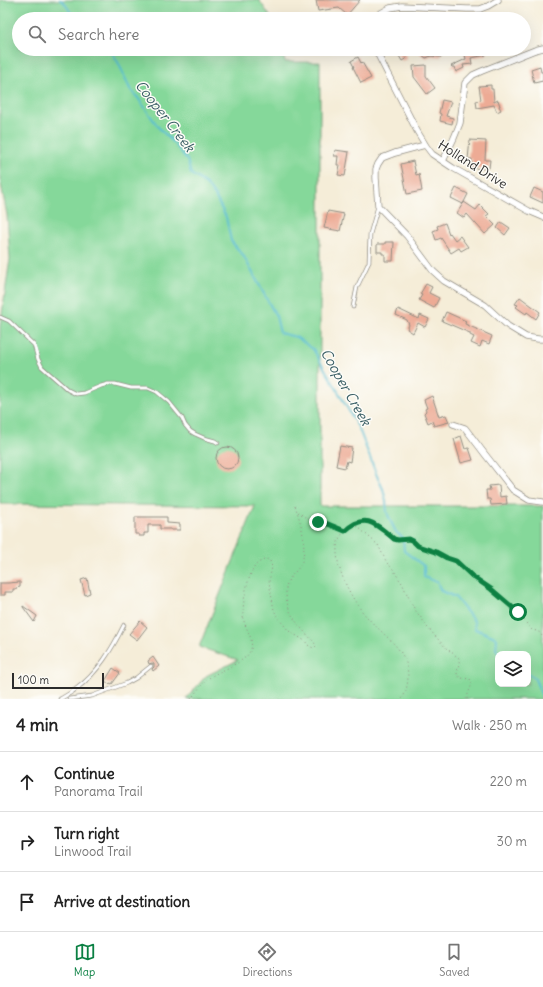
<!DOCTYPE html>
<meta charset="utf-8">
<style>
:root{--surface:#fff;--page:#f2f2f2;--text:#222;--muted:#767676;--line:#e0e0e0;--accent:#0b8043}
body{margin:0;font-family:Delius,sans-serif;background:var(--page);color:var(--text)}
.controls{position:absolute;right:12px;bottom:12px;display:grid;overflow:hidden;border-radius:8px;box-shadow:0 4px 16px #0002}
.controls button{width:36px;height:36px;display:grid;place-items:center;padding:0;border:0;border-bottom:1px solid var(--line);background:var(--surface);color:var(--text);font:20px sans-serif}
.scale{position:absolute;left:12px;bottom:10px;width:92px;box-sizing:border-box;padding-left:4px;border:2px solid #2b2b2b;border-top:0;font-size:11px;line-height:14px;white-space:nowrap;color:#2b2b2b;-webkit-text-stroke:3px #fdfcf7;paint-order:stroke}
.stop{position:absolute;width:12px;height:12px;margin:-9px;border:3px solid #0b8043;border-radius:50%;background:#fff}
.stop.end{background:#0b8043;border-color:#fff;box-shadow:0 1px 4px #0008}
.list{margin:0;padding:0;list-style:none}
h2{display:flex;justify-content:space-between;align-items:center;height:52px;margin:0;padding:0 16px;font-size:17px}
h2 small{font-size:13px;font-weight:400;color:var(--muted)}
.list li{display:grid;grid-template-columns:26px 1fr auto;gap:12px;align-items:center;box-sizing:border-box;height:60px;padding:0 16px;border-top:1px solid var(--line)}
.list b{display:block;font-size:15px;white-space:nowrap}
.list p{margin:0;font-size:13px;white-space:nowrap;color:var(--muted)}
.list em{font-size:13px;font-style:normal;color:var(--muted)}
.icon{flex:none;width:22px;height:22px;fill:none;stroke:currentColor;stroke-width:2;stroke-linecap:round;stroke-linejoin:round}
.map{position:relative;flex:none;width:543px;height:699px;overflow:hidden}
.search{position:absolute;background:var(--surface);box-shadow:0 4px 16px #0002;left:12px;right:12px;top:12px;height:44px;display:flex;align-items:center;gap:10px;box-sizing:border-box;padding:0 14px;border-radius:22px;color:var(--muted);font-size:15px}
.sheet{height:232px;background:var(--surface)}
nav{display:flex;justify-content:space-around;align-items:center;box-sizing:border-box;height:56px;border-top:1px solid var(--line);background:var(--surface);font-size:11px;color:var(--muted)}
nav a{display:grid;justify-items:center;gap:2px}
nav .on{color:var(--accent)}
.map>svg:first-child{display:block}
.green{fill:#85d89a;stroke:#588262;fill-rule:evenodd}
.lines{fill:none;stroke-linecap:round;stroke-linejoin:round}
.stream{stroke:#54bcd2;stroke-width:2}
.building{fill:#edab95}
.lane-casing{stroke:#908c82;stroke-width:4.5}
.street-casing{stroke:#908c82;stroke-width:7}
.path{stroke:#908c82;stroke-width:1;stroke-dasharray:1 3;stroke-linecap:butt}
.lane{stroke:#fff;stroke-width:3}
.street{stroke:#fff;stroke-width:5.5}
.route{stroke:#0b8043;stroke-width:5}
.labels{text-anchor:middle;stroke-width:3;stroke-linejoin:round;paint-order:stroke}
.street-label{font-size:13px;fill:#2b2b2b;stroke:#fdfcf7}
.water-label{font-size:14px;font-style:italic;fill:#395e65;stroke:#fdfcf7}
</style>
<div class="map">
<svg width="543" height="699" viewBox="0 0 543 699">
<rect width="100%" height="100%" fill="#fdfcf7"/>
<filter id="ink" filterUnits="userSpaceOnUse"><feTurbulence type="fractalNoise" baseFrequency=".025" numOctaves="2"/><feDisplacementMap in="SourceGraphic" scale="8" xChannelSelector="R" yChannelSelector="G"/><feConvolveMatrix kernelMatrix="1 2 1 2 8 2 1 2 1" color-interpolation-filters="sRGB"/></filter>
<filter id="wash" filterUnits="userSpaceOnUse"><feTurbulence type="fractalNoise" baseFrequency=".012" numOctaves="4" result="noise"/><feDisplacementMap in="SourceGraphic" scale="16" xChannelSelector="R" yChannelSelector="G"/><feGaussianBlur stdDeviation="0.9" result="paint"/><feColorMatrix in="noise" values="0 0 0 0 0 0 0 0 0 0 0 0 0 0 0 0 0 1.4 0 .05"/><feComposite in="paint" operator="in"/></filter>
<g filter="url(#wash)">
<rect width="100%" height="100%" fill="#f5edd8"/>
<path class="green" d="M0,0H259L272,19H19V49H281L285,62H320V506H543V699H186L206,676L238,660L199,647L255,506L0,504V327L10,259L7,215L0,179ZM498,654H528V684H498Z"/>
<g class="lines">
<g class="stream">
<polyline points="60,0 64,2 71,13 78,19"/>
<polyline points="110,49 119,64 130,89 138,98 159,128 173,142 187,160 191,174 206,184 215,196 226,217 231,241 243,255 276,316 280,333 296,337 313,349 335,386 359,429 377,476 383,489 386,501 387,512 390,520 396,532 403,538 404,551 424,566 424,577 437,582 441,591 455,597 474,621 475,629 493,636 497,639 496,649 499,654"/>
<polyline points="528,674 534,677 543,698"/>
</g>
</g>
<g id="blocks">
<g class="building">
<polygon points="316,0 360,0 347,15 339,8 318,11"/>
<polygon points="395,49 401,49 407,58 402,61"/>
<polygon points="414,49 442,49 441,57 431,56 426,58"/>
<polygon points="474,49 485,49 486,55 471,58 472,64 463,65 464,68 456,72 454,67 452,67 451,66 466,59 464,51"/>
<polygon points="358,57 361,63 362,62 371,78 361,83 353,67 354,67 351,61"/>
<polygon points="426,65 426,76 435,88 427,94 414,77 413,66"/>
<polygon points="540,66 541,72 543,72 543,81 534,83 531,69"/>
<polygon points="491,85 491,89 493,89 494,102 498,100 500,106 499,106 501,110 497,112 494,105 477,108 476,101 481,100 479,86"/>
<polygon points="442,100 451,102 446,116 453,118 452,124 440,121 441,114 439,113"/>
<polygon points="470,140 486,141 485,160 490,160 489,168 487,168 487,169 471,168 472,159 468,159"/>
<polygon points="335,150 349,152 345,176 338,175 340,165 337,165 338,156 334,156"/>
<polygon points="413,161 416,175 419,174 422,191 407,194 401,164"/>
<polygon points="456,188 468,194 463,204 451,198"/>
<polygon points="534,188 543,192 543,203 530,197"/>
<polygon points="464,202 476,210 480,205 489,214 486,216 495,225 485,234 467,214 464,218 457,213"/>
<polygon points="328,211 344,214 340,231 324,228"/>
<polygon points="501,222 510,228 505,235 497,228"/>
<polygon points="445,223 449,234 450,233 455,240 460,236 468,247 461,251 459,248 451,253 441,238 436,240 433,231 438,229 437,226"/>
<polygon points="385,242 394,242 393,261 385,261 385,254 382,254 382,252 377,252 377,244 385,244"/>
<polygon points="426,284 432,287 429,293 439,298 434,308 419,300 422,295 420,294"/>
<polygon points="520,297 540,312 536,319 527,312 526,314 516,307 518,305 515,304"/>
<polygon points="398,309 419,319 420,315 429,319 425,327 418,323 413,333 407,329 409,325 407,320 396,315"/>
<polygon points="446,312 466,321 465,324 492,336 489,344 482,341 480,347 471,343 474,337 470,335 470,333 442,321"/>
<polygon points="432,396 439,417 446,415 449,422 434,426 432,421 428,423 424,413 426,411 425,409 427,408 424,400"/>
<polygon points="461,436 465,449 469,448 473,460 461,463 454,439"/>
<polygon points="340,446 352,448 350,462 347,461 345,468 336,466"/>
<circle cx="227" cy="458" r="11"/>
<polygon points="499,485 500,497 506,496 507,504 491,505 490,499 487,499 486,490 490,490 489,486"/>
<polygon points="135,517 167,517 167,523 180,524 180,530 171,530 171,529 160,529 160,525 148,525 148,533 144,533 144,536 139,536 139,534 135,534"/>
<polygon points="87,578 90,593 85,595 81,580"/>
<polygon points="20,582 20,587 16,588 16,589 13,589 13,592 5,592 5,595 0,595 0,583 8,583"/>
<polygon points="23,606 37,616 34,622 23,607"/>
<polygon points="140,621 147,627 137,640 129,634"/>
<polygon points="153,657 159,666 153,671 152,669 154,667 154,664 152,663 149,664 148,661"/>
<polygon points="113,668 120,673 112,684 110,683 109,684 105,681"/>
</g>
</g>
</g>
<g filter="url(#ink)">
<use href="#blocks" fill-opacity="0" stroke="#908c82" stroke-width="1"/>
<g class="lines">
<g class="lane-casing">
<g id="lane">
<polyline points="353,307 357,287 369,262 370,234 378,206"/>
<polyline points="0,317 9,321 34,345 38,359 42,367 68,390 76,394 84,393 101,386 108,384 115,384 131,388 148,388 157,392 169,402 182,418 185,425 190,431 195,434 204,438 215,441 218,443"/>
<path d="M60,699C65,696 71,693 76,689C98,673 112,649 124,625"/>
<polyline points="69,699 92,696 127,683 136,678 151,666"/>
</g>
</g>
<g class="street-casing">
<g id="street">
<polyline points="377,19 381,13 390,8 402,6 467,9 480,9 488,6 498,0"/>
<polyline points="375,49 417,131 426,146 432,154 453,168 529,211 543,217"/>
<polyline points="425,145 395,153 382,158 378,164 376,169 376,178 378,206 407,236 433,271 444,281 485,305 508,326 526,337 538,339 543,339"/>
<polyline points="443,161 454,138 460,123 465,83 473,75 482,71 535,50 543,48"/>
<polyline points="453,424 465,428 484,453 513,490 529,500 543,502"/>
</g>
</g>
<g class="path">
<path d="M298,512L311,521L328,524L345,531C342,534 339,538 338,542C332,564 352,601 367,617C378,630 396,642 404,658C410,670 409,688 402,699"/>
<path d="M354,524L358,527L378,545L387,563L393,569L399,579L402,583L407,594L415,610L422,619L427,627L446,648L459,658C460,664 457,669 457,675L461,678L470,679L472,684L468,694L467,699"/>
<path d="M345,531C365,511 376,524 393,539L397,540L409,539L413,541L418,546L437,552L447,558L456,561L472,576L491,589L518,612L530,628L532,630L537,631L540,633L542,636L543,641"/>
<path d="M191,699C196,692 202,684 209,678C219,670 247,663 251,649C254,638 245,629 243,617C242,604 248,571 258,563C261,561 264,560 267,559L270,561L272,567L269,582L274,610L278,618L289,631L305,641L308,645L311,647L314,648L316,646L314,642C301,628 286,614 286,593C286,588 286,585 288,581C293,572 300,570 303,558C306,541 301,522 295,506"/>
</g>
<use href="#lane" class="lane"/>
<use href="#street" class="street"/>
</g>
</g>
<g class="lines" filter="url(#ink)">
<path class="route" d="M318,522L328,524L345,531C365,512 376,524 394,539L398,540L409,539L413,541L418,546L436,552L447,558L456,561L472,576L491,589L518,612"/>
</g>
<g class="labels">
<g class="street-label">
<text transform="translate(473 164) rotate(32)" y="5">Holland Drive</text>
</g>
<g class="water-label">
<text transform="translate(165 116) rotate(52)" y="5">Cooper Creek</text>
<text transform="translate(346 387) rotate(60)" y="5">Cooper Creek</text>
</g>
</g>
</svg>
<div class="controls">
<button><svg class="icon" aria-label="layers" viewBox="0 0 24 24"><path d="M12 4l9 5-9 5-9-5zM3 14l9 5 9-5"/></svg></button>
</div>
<div class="scale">100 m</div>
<div class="stop" style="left:518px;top:612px"></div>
<div class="stop end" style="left:318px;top:522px"></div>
<div class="search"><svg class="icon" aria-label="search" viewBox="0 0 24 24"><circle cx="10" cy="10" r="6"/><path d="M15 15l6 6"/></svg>Search here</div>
</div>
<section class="sheet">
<h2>4 min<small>Walk · 250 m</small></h2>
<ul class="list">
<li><svg class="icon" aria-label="ahead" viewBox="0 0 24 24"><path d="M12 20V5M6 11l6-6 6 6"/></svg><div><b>Continue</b><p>Panorama Trail</p></div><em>220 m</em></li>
<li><svg class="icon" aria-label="right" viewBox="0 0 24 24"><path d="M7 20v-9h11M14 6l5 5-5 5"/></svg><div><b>Turn right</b><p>Linwood Trail</p></div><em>30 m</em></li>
<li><svg class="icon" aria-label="arrive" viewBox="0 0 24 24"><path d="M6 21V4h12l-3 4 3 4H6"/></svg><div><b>Arrive at destination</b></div></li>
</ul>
</section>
<nav>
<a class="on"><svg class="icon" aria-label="map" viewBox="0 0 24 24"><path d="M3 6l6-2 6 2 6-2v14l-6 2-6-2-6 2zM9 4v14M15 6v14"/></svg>Map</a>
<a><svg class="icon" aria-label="directions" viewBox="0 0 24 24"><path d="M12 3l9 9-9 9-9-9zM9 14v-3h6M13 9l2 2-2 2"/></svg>Directions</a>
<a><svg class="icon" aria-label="saved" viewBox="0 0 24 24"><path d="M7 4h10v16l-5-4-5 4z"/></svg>Saved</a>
</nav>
